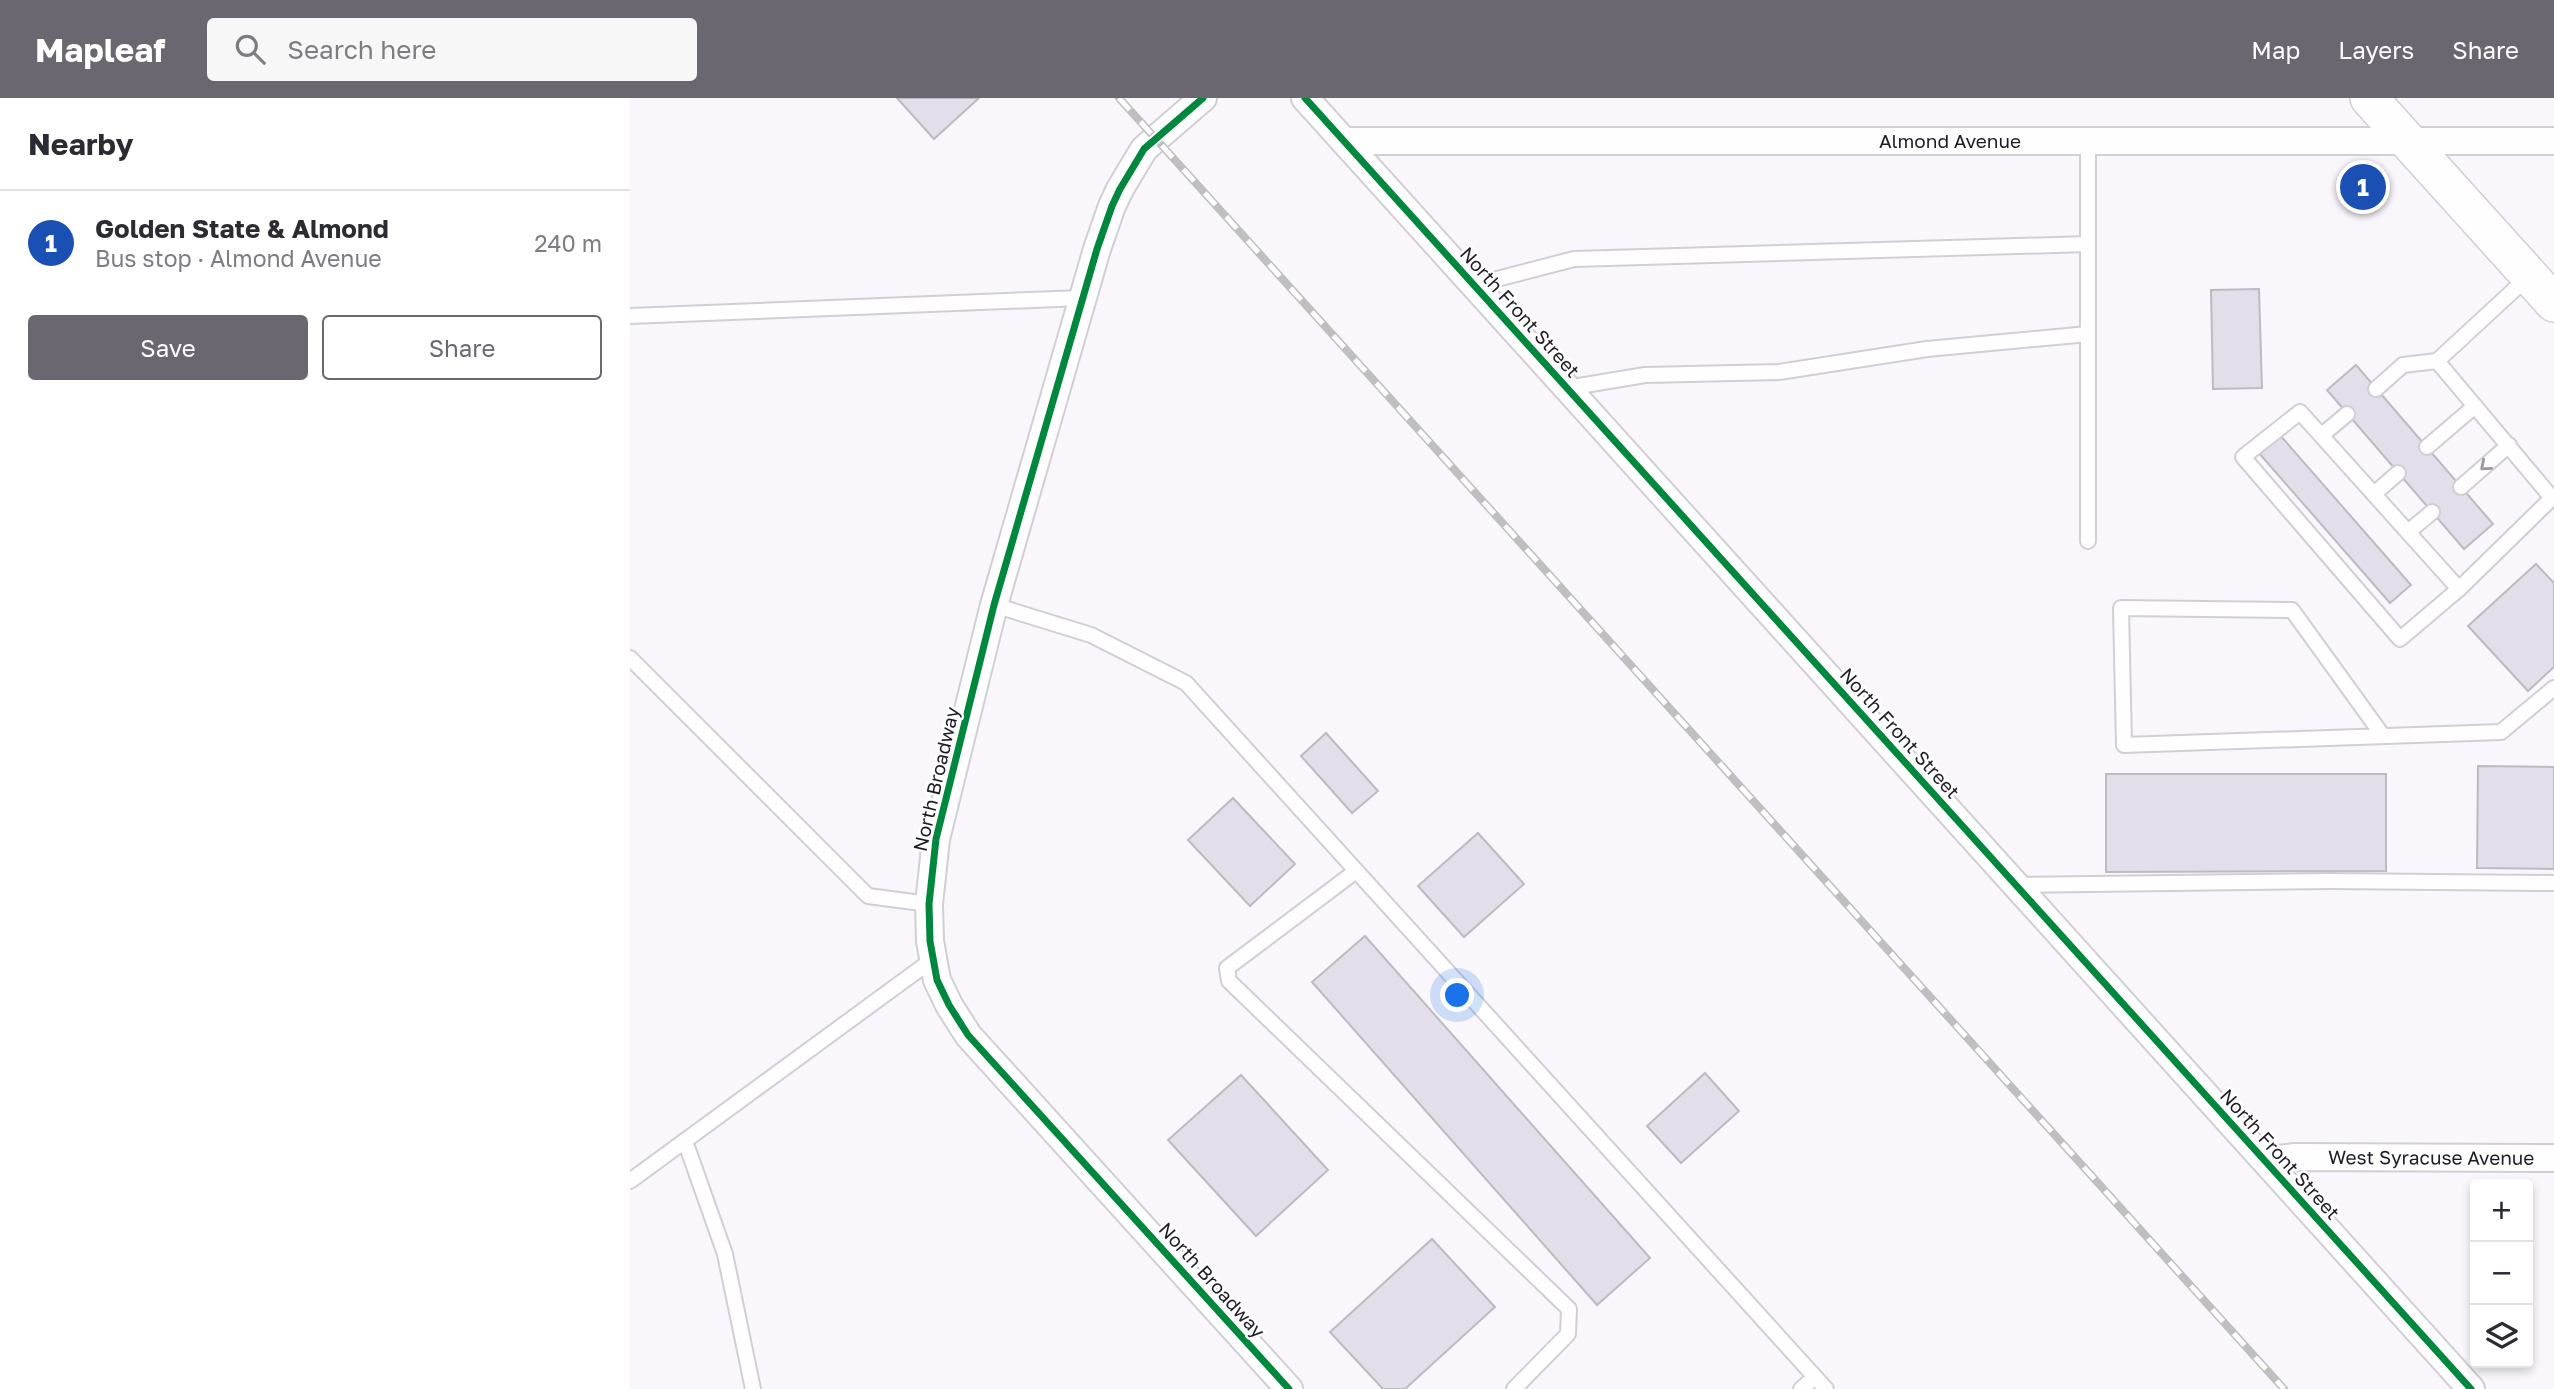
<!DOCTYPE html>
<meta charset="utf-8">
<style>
:root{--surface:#fff;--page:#f7f7f7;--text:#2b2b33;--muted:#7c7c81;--line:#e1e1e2;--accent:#6b6771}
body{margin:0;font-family:"Golos Text",sans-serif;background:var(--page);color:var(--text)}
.controls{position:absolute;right:21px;bottom:21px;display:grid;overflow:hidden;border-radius:7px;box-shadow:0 4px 10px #0003}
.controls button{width:63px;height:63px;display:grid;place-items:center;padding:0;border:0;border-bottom:2px solid var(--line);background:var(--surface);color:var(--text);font:35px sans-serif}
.you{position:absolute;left:828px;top:898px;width:24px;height:24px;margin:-18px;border:5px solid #fff;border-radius:50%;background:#1a73e8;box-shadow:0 0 0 10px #1a73e833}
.badge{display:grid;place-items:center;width:46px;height:46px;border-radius:50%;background:var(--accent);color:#fff;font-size:23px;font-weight:700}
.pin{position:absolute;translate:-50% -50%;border:4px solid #fff;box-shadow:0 2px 7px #0006}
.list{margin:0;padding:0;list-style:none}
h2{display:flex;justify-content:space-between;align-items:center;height:91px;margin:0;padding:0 28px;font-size:30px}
h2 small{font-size:23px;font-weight:400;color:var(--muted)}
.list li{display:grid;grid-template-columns:46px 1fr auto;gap:21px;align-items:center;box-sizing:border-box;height:105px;padding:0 28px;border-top:2px solid var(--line)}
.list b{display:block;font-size:26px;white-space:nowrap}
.list p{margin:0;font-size:23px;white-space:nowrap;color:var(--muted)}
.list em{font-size:23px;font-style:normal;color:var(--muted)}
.actions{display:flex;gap:14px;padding:21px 28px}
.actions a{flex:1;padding:16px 0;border:2px solid var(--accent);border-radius:7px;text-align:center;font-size:24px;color:var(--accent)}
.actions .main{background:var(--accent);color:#fff}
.icon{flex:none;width:38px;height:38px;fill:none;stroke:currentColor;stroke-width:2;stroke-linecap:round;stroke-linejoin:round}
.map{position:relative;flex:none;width:1924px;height:1291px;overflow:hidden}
header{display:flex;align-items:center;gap:42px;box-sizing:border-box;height:98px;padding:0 35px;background:var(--accent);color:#fff}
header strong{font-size:33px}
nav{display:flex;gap:38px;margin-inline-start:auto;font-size:24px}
.search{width:490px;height:63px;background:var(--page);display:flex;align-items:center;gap:18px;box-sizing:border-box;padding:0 24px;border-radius:7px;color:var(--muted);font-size:26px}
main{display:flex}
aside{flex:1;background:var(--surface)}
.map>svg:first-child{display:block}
.building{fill:#e2deea;stroke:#bdbac2;stroke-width:2}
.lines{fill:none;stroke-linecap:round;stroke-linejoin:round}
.service-casing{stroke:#d1ced6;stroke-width:18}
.minor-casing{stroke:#d1ced6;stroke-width:30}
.secondary-casing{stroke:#d1ced6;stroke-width:40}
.service{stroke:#fefeff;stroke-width:14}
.minor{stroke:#fefeff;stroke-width:26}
.secondary{stroke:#fefeff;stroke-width:37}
.rail-casing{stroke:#bfbfc0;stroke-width:8}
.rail{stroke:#fff;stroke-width:5;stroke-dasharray:16;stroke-linecap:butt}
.cycleway-casing{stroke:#fff;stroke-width:11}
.cycleway{stroke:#00873e;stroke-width:7}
.oneway{stroke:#99979d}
.labels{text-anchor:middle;stroke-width:5;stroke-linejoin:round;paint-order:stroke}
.street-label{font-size:19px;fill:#1e1a26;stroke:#fff}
</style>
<header>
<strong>Mapleaf</strong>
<div class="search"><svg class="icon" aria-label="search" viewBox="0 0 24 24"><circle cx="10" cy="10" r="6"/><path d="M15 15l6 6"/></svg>Search here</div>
<nav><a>Map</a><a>Layers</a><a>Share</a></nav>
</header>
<main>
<aside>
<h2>Nearby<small></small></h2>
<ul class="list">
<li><span class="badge" style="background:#1a4fb4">1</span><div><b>Golden State &amp; Almond</b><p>Bus stop · Almond Avenue</p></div><em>240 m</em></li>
</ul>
<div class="actions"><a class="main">Save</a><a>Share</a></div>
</aside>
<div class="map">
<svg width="1924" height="1291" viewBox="0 0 1924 1291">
<rect width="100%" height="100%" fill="#f9f7fc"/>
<g class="building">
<polygon points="267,0 349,0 304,41"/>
<polygon points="1629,191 1632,290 1583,291 1581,192"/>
<polygon points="1726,267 1863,426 1834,451 1697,292"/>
<polygon points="1649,336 1781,487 1760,505 1628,354"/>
<polygon points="1906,466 1924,485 1924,569 1898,593 1838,528"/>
<polygon points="696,635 748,693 722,715 671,658"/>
<polygon points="1848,668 1924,669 1924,771 1847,770"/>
<polygon points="1476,676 1756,676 1756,773 1476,774"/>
<polygon points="603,700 665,766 620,808 558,742"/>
<polygon points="848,735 894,786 834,839 788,788"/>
<polygon points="735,838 1020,1160 967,1207 682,884"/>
<polygon points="1075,975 1109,1013 1051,1065 1017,1028"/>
<polygon points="611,977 698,1072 626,1138 538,1042"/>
<polygon points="802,1141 865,1209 775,1291 753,1291 700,1234"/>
</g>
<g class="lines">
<g class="service-casing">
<g id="service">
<polyline points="1458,43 1458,443"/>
<polyline points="1898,179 1807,263 1922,400 1924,398"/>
<polyline points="844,187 944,161 1458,146"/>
<polyline points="0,218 452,200"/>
<polyline points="937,290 1015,277 1149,274 1297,251 1458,236"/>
<polyline points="1746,291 1773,267 1807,263"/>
<polygon points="1670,314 1829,491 1770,541 1613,359"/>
<polyline points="1692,337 1717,316"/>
<polyline points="1797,349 1845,308"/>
<polyline points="1831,389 1879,347"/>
<polyline points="1744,396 1768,375"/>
<polyline points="1778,434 1802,414"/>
<polyline points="1829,491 1922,400"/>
<polyline points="364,507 461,537 556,585 1196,1291"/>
<polyline points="0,560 238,798 299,806"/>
<polyline points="1753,638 1662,512 1491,510 1494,647 1871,634 1924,590"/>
<polyline points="726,773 597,870 599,883 939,1211 938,1236 884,1291"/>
<polyline points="1387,787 1700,783 1924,785"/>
<polyline points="55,1043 95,1156 123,1291"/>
<polyline points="0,1083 302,862"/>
<polyline points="1171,1291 1185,1279"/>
</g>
</g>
<g class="minor-casing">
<g id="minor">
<polyline points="573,0 514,51 490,91 482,108 467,151 364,507 306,741 299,806 300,843 307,882 319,907 338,937 659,1291"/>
<polyline points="675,0 1841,1291"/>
<path id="s1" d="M714,43H1924"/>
<path id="s2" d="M1639,1067L1649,1061L1665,1059L1924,1060"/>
</g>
</g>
<g class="secondary-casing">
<polyline id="secondary" points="1739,0 1924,205"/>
</g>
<use href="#service" class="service"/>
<use href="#minor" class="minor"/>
<use href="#secondary" class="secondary"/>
<g class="rail-casing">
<polyline id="rail" points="489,0 1654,1291"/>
</g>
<use href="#rail" class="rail"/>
<g class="cycleway-casing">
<g id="cycleway">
<polyline points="573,0 514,51 490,91 482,108 467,151 364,507 306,741 299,806 300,843 307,882 319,907 338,937 659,1291"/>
<polyline points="675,0 1841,1291"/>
</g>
</g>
<use href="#cycleway" class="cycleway"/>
</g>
<defs><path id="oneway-chevron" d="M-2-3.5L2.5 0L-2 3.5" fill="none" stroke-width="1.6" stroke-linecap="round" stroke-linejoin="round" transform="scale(1.75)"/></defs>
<use class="oneway" href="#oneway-chevron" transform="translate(1855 368) rotate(139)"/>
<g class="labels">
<g class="street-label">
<text dy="7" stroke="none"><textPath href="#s1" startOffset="606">Almond Avenue</textPath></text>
<text transform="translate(890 214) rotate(48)" y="7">North Front Street</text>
<text transform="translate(1270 635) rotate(48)" y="7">North Front Street</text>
<text transform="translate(306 681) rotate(-77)" y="7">North Broadway</text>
<text transform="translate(1650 1056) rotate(48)" y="7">North Front Street</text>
<text dy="7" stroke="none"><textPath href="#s2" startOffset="164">West Syracuse Avenue</textPath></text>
<text transform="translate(582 1182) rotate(48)" y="7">North Broadway</text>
</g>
</g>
</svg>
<div class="controls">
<button>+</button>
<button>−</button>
<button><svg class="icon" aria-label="layers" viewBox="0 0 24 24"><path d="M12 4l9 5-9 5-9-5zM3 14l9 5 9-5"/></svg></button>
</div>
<div class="you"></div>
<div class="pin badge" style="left:1733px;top:89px;background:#1a4fb4">1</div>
</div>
</main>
